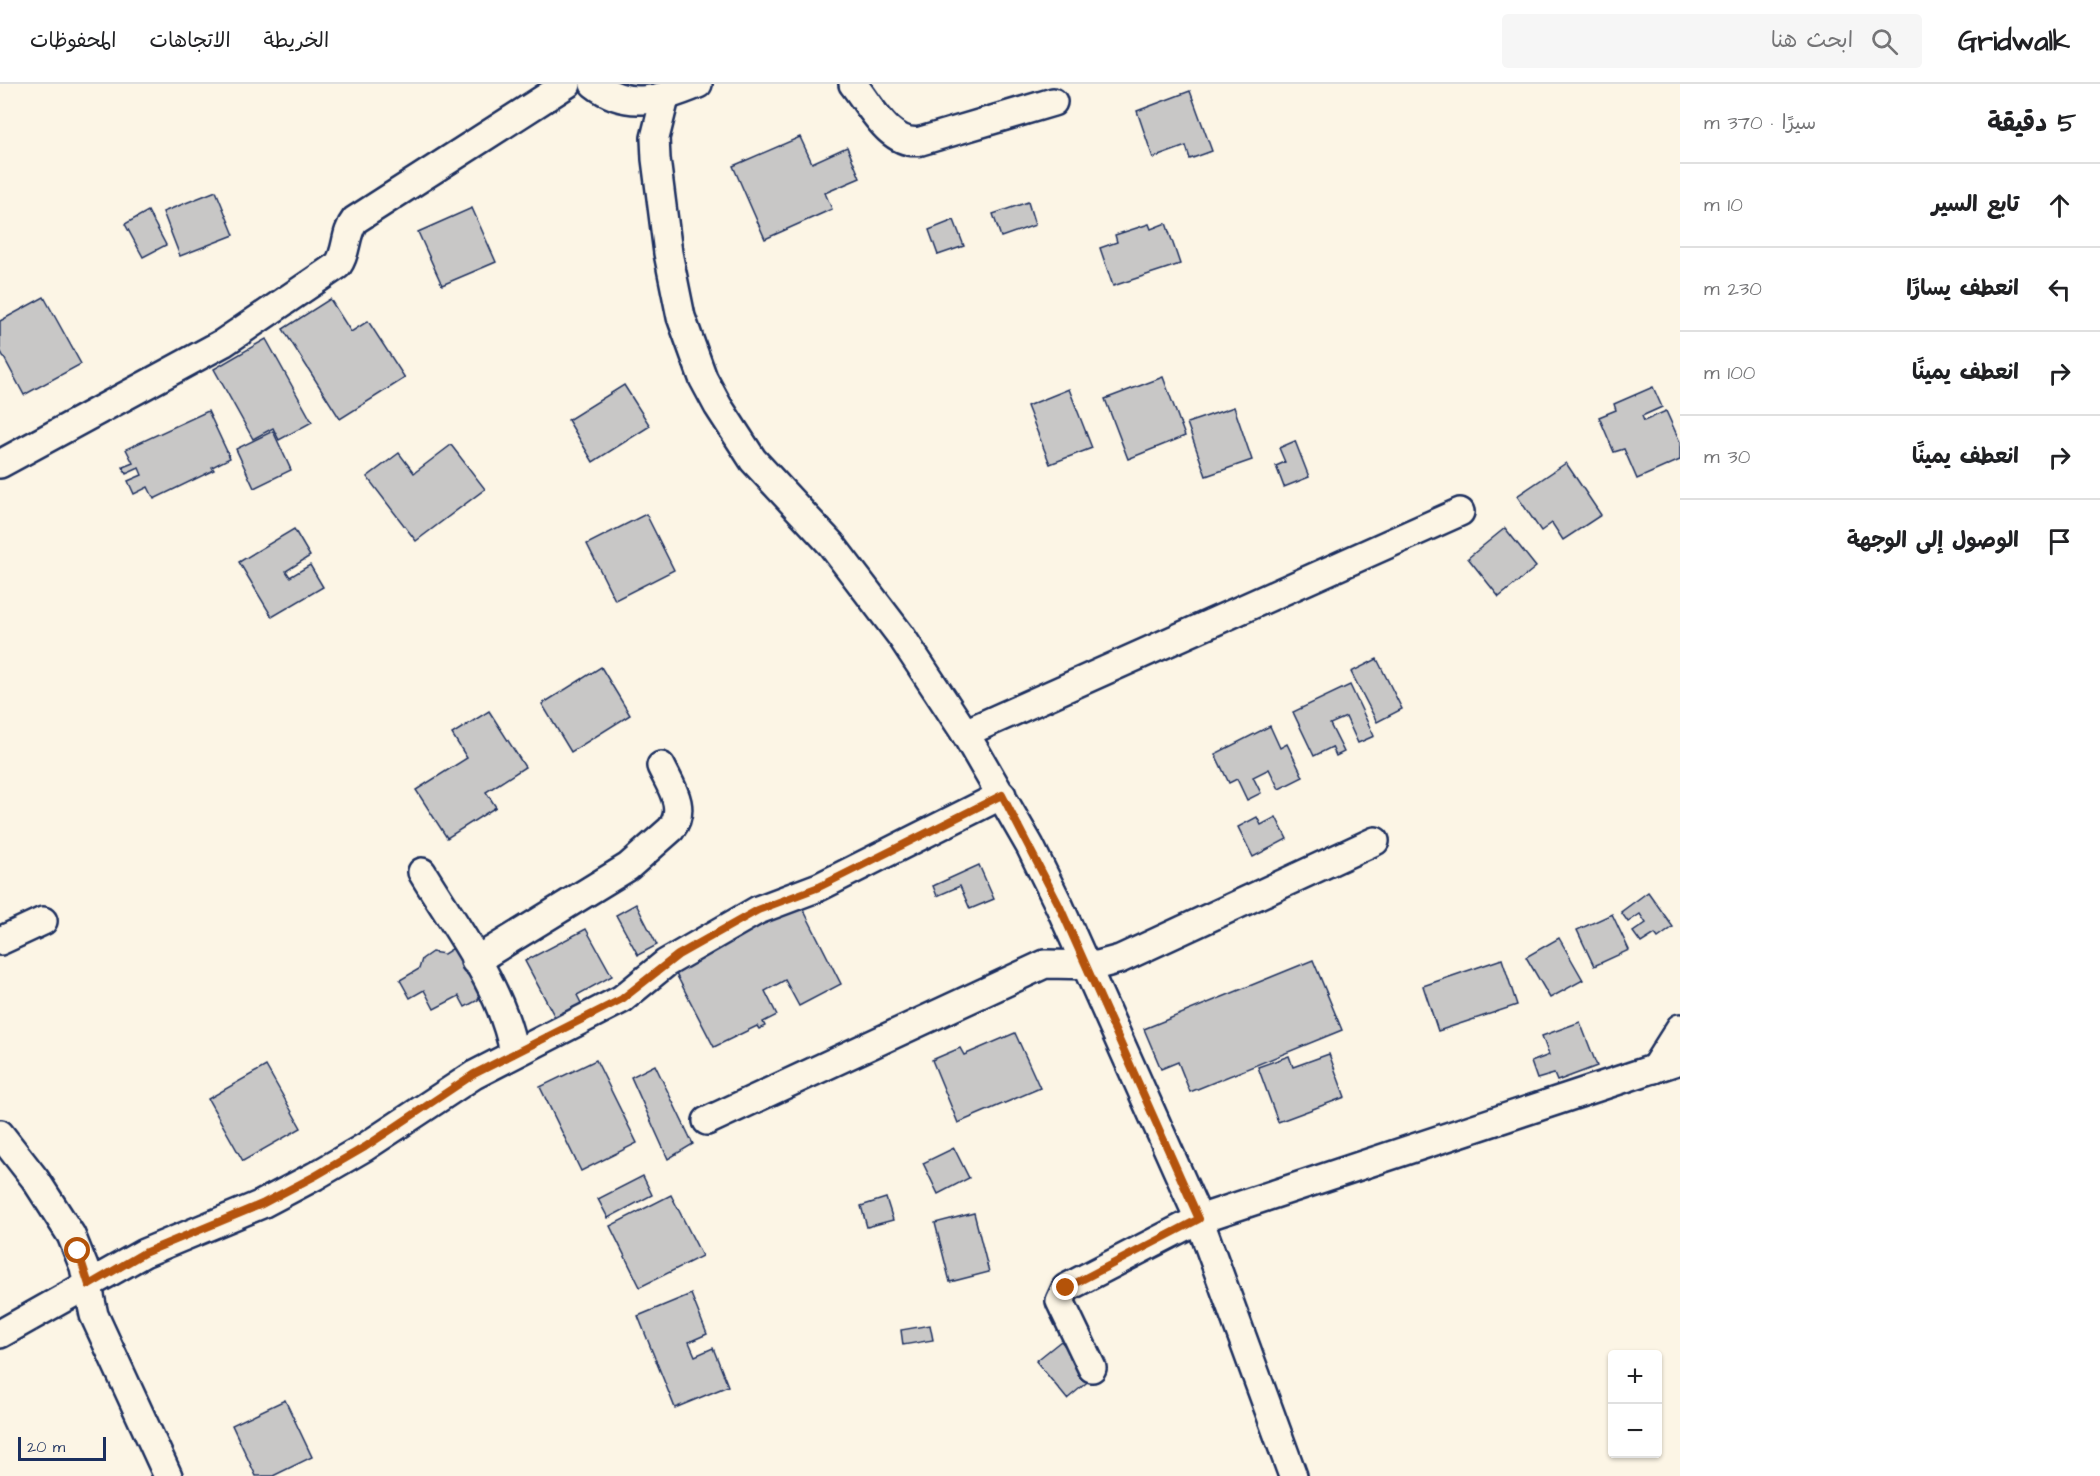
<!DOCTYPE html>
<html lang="ar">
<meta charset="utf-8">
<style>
:root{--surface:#fff;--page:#f6f6f6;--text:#202124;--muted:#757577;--line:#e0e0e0}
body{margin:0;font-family:"Architects Daughter","Playpen Sans Arabic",sans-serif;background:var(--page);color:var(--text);direction:rtl}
.controls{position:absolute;right:18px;bottom:18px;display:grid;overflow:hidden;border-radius:6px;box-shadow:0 2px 4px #0004}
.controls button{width:54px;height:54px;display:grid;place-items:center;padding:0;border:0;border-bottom:2px solid var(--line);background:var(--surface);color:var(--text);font:30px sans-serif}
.scale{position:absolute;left:18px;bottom:15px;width:88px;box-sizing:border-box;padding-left:6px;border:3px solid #1b2f5e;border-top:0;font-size:16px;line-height:21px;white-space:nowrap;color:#1b2f5e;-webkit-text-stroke:4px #fcf5e5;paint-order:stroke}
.stop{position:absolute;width:18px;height:18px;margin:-14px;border:4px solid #b45309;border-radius:50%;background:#fff}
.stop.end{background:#b45309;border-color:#fff;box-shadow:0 2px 6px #0008}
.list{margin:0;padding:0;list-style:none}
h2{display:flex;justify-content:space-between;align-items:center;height:78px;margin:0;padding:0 24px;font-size:26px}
h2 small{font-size:20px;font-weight:400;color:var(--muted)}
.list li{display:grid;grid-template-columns:39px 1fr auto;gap:18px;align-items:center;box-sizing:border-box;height:84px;padding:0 24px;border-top:2px solid var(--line)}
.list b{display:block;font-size:22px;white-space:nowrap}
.list em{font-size:20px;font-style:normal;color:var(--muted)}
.icon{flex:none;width:33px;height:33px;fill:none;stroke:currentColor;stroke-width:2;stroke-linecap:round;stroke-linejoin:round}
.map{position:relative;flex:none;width:1680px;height:1392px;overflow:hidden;direction:ltr}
header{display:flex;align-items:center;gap:36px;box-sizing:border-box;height:84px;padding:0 30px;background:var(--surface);border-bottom:2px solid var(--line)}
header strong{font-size:28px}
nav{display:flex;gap:33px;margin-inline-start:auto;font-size:21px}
.search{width:420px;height:54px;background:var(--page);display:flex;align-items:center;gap:15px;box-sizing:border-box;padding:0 21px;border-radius:6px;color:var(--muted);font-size:22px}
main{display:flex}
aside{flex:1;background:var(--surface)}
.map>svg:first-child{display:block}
.building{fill:#c8c7c6;stroke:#1b2f5e;stroke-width:1.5}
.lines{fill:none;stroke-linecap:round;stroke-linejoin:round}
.street-casing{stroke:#1b2f5e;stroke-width:32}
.street{stroke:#fcf5e5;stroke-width:27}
.route{stroke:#b45309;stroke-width:8}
</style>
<header>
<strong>Gridwalk</strong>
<div class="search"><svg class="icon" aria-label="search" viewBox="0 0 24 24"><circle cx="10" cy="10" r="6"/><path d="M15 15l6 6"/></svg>ابحث هنا</div>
<nav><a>الخريطة</a><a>الاتجاهات</a><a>المحفوظات</a></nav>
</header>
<main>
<aside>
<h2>5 دقيقة<small>سيرًا · 370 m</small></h2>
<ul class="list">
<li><svg class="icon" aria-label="ahead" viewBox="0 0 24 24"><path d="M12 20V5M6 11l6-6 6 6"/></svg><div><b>تابع السير</b></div><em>10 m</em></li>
<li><svg class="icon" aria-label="left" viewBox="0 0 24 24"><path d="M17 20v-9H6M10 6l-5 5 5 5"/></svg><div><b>انعطف يسارًا</b></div><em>230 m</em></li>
<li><svg class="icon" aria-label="right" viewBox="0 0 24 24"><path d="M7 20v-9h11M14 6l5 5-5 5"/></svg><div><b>انعطف يمينًا</b></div><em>100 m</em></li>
<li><svg class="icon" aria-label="right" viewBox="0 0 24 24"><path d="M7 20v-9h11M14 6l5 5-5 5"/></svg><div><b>انعطف يمينًا</b></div><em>30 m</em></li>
<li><svg class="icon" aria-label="arrive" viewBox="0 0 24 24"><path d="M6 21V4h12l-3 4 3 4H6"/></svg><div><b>الوصول إلى الوجهة</b></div></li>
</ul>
</aside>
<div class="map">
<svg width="1680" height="1392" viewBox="0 0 1680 1392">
<rect width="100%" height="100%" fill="#fcf5e5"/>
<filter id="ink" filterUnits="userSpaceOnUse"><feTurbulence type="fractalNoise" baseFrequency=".0167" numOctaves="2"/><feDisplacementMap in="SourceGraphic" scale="12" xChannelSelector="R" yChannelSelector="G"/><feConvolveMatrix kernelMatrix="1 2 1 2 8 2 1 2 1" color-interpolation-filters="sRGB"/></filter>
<g filter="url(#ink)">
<g class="building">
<polygon points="1190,7 1212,67 1190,75 1186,62 1153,74 1137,27"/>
<polygon points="800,53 812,79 847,63 860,94 825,109 832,125 765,155 733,82"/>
<polygon points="216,107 234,151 180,172 163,128"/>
<polygon points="1028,118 1035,141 1001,153 993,130"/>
<polygon points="472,124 496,178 442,201 418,148"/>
<polygon points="148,127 166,161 143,173 125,140"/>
<polygon points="954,136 964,162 938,171 929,146"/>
<polygon points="1166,139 1180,180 1113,202 1100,164 1117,158 1115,151 1149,140 1151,145"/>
<polygon points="44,213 81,280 24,311 0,266 0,237"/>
<polygon points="330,215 351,248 368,237 405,294 340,335 283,245"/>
<polygon points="266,255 312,338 279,356 273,344 253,355 214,285"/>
<polygon points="1163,293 1185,352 1128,375 1105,315"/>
<polygon points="624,301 650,342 593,378 568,336"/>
<polygon points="1653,303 1662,323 1642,332 1644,337 1666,327 1680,358 1680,376 1637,395 1624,365 1614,368 1599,333 1616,326 1614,320"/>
<polygon points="1069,305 1092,364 1050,380 1027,322"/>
<polygon points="1234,323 1252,376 1206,392 1187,339"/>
<polygon points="208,327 230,374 212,383 214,386 154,415 148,403 134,410 128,397 142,391 139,384 126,390 123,383 133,379 126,365"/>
<polygon points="273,347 291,386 254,404 236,365"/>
<polygon points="1295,357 1309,393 1284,403 1276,382 1285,378 1279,364"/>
<polygon points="451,361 485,405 416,457 367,393 399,369 414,389"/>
<polygon points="1566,379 1601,431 1563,456 1552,439 1541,447 1517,412"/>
<polygon points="646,430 674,486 615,516 587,460"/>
<polygon points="1505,444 1536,483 1499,513 1468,474"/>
<polygon points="294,445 310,472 286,487 290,493 310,481 323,503 272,533 239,478"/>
<polygon points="1377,575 1402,625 1377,638 1351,588"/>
<polygon points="601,583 630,631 571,668 542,620"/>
<polygon points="1350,601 1374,652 1358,659 1346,633 1330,640 1344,668 1336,672 1332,663 1314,672 1293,628"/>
<polygon points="489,627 525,683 486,708 496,723 447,754 416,706 467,674 452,650"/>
<polygon points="1270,642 1280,664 1287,660 1303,693 1279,705 1269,685 1253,693 1261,709 1247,716 1237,695 1229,699 1215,670"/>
<polygon points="1257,733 1261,741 1276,733 1287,755 1253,773 1238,743"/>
<polygon points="979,781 994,815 970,825 960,802 937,812 933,802"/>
<polygon points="1648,808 1673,843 1658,854 1655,850 1641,859 1633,848 1646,839 1640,830 1628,838 1621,828"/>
<polygon points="800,819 841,900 799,922 785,896 765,907 777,931 763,938 765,942 759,945 757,942 714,963 674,886"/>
<polygon points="636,820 657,861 638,871 616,831"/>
<polygon points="1612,830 1629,866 1594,882 1577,846"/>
<polygon points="586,845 612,892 577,911 582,921 556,935 525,877"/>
<polygon points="1559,854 1583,896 1550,914 1526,873"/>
<polygon points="458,861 483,904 478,916 465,923 459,912 434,925 424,906 410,914 400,896 419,885 422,875 432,868 444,870"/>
<polygon points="1502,875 1517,921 1438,947 1423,902"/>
<polygon points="1313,876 1342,946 1190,1008 1178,978 1161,985 1144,945"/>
<polygon points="1580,938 1597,982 1557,997 1554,990 1537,995 1531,978 1549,971 1542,952"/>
<polygon points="1015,949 1040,1004 958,1039 932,976 960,964 964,971"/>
<polygon points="1329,970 1345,1013 1278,1038 1258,983 1289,972 1293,983"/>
<polygon points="596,976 637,1059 581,1087 540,1003"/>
<polygon points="655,981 693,1060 668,1075 631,993"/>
<polygon points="266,982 301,1044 243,1077 208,1015"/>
<polygon points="954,1064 969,1094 938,1110 923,1079"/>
<polygon points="643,1092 652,1111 608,1134 598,1115"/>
<polygon points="671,1111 702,1172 640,1203 610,1142"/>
<polygon points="886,1114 893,1136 867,1143 861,1122"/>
<polygon points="974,1129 989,1188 950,1198 935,1139"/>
<polygon points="691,1210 707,1250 689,1258 695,1272 713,1264 728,1302 675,1324 638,1232"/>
<polygon points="930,1241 933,1256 903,1261 901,1246"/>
<polygon points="1061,1257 1091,1295 1067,1315 1036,1277"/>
<polygon points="285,1316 312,1373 273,1392 256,1392 232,1341"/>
</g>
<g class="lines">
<g class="street-casing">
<g id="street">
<path d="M594,0C628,27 662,15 698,0"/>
<path d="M853,0C870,21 890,63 921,57L1053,18"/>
<polyline points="665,14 655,54 656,75 668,169 681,233 703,294 718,322 753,376 831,460 901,552 965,649 1030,762 1059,821 1199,1135 1293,1392"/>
<path d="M0,380L223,259L338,181C348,167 344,150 355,136L567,0"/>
<polyline points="965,649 1460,428"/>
<path d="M422,788C457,846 502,903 514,969"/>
<polyline points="0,857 43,837"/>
<path d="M475,877L628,783L671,745C687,724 671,703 661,682"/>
<polyline points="1654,985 1680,944"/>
<polyline points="707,1037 1045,880 1098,881 1120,875 1375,757"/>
<polyline points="0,1050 35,1095 71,1151 84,1183 94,1231 168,1392"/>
<polyline points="0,1250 144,1169 262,1120 315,1092 365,1063 474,991 622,915 666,879 758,826 819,803 1002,711"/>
<polyline points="1092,1284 1060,1217 1066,1204 1199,1135 1680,976"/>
</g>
</g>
<use href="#street" class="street"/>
</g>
</g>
<g class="lines" filter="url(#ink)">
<polyline class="route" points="78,1167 89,1201 144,1169 262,1120 315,1092 365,1063 474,990 622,915 678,871 758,826 819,803 1002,711 1059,821 1199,1135 1066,1204"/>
</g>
</svg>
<div class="controls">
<button>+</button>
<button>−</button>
</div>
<div class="scale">20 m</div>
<div class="stop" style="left:78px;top:1167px"></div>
<div class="stop end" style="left:1066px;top:1204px"></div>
</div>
</main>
